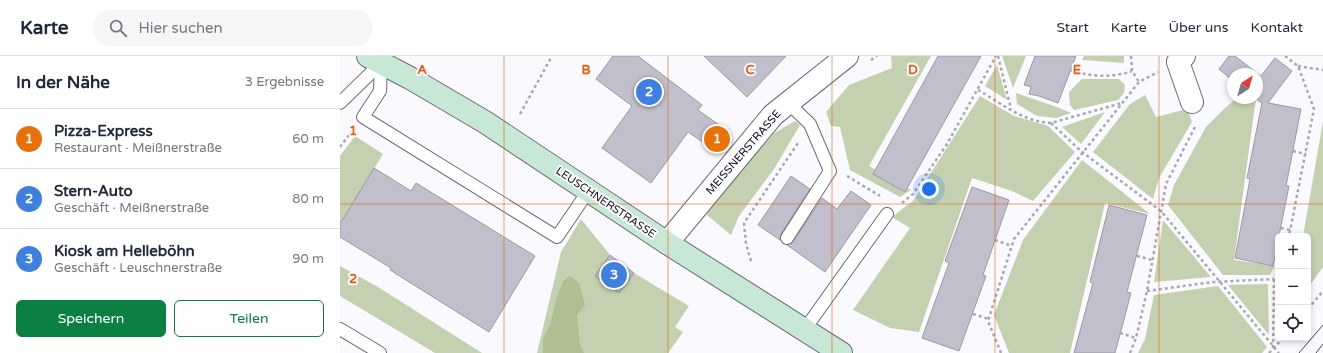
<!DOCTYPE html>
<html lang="de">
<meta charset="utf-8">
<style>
:root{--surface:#fff;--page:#f6f6f7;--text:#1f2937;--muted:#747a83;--line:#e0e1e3;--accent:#0b8043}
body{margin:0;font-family:"Varela Round",sans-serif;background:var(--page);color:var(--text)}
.controls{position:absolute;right:12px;bottom:12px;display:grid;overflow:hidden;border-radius:6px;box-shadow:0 2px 6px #0003}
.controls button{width:36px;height:36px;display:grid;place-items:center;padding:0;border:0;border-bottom:1px solid var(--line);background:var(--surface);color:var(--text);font:20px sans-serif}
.compass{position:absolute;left:887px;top:12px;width:36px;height:36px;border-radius:50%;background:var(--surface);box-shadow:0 2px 6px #0003;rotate:37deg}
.you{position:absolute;left:589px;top:133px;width:14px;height:14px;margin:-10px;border:3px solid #fff;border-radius:50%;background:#1a73e8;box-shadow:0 0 0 6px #1a73e833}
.badge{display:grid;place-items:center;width:26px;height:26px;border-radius:50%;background:var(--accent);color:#fff;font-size:13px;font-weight:700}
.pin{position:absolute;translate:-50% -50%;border:2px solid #fff;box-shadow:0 1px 4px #0006}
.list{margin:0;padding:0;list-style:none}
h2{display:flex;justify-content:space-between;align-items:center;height:52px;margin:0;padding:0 16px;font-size:17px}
h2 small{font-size:13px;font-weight:400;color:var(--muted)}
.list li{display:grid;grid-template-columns:26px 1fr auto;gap:12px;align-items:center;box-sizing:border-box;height:60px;padding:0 16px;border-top:1px solid var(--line)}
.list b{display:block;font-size:15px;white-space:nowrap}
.list p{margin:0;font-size:13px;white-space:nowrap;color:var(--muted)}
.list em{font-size:13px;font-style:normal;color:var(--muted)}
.actions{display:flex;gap:8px;padding:12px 16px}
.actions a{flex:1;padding:9px 0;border:1px solid var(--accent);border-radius:6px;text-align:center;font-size:14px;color:var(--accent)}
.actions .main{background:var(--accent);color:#fff}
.icon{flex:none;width:22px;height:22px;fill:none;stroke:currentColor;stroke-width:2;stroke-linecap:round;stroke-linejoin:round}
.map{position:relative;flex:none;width:983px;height:297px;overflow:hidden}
header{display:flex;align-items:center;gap:24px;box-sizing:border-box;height:56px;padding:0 20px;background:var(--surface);border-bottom:1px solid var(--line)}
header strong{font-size:19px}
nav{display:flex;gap:22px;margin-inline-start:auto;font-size:14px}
.search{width:280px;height:36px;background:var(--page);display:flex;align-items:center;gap:10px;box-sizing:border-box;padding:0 14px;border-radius:22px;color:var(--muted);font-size:15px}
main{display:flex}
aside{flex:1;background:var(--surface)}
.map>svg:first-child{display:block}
.green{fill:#c4d1b0}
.forest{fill:#aec093}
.building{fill:#c0bfcb;stroke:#9b9aa5}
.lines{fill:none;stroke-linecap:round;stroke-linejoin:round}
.lane-casing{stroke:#6d6c76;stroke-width:14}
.street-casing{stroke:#6d6c76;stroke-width:24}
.secondary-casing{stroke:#6d6c76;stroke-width:24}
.path{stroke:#a9a8ad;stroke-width:2.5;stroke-dasharray:3 3;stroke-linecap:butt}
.lane{stroke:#fff;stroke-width:12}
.street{stroke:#fff;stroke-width:22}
.secondary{stroke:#c6e8d5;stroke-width:22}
.tram{stroke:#48484c;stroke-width:1}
.grid{fill:none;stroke:#e8590c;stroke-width:1;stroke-opacity:0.55}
.labels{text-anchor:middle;stroke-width:4;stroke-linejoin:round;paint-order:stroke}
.street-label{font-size:11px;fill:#111014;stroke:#f9f9fe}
.grid-label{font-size:13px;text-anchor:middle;font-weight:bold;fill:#e8590c;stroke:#f9f9fe;stroke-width:4;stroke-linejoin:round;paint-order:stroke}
</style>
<header>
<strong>Karte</strong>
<div class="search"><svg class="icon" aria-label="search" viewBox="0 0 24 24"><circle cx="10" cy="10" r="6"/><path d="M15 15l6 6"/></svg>Hier suchen</div>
<nav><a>Start</a><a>Karte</a><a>Über uns</a><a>Kontakt</a></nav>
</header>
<main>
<aside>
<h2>In der Nähe<small>3 Ergebnisse</small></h2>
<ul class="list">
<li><span class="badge" style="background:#e8710a">1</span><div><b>Pizza-Express</b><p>Restaurant · Meißnerstraße</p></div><em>60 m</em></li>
<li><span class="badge" style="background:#3f7fe0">2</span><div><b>Stern-Auto</b><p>Geschäft · Meißnerstraße</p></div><em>80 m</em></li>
<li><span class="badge" style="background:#3f7fe0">3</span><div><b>Kiosk am Helleböhn</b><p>Geschäft · Leuschnerstraße</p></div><em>90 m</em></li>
</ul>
<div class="actions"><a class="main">Speichern</a><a>Teilen</a></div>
</aside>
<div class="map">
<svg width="983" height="297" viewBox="0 0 983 297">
<rect width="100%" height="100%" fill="#f9f9fe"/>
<g class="green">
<polygon points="551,0 591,0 529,110 571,134 560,141 510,114 500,71 491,70 486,56 509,29 552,12"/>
<polygon points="662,0 686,0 673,32"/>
<polygon points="744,0 784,0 784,7 742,4"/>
<polygon points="657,9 667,44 645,30"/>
<polygon points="742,23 779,23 785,29 784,37 778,44 734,54 730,49 729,36"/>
<polygon points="676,37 717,51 731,57 716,62 697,60 677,48"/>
<polygon points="805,39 816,61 847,53 852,66 819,122 813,143 753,96 790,48"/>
<polygon points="640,40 674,60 708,70 735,96 693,145 672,135 632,122 579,276 550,272 513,254 570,172 552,161 573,145"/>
<polygon points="897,42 916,42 894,204 935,210 930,219 883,219 828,149 834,129 866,71 886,51"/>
<polygon points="765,56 741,88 722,71"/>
<polygon points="455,65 460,69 434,113 399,160 391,179 367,159 372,145 398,115 434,77"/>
<polygon points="983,65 983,211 968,232 968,180 963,180"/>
<polygon points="15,80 43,98 0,168 0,100"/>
<polygon points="742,104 810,158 765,147 730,297 669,297 654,259 683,184"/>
<polygon points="241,163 270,199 255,220 279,237 294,217 349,250 335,271 343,276 328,297 197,297 221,196"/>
<polygon points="823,164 871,221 814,226"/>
<polygon points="0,210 38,231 142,297 95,297 0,240"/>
<polygon points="928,228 929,279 888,229"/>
<polygon points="878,230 927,291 922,297 798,297 805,283 814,239"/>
</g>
<polygon class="forest" points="230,220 239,227 245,249 237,259 240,288 244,297 203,297 203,283 211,266 216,244 223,225"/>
<g class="building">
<polygon points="273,0 298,0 362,49 358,54 389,76 376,95 348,76 311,127 262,92 292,50 256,23"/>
<polygon points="364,0 446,0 407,41"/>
<polygon points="598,0 641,0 565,136 533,118"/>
<polygon points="695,0 736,0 718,47 699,40 689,38 691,31 684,29"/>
<polygon points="889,0 895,0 921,20 935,2 952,15 928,47 961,53 946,130 949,130 939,180 938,180 938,187 933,210 895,202 910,123 907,122 922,47 915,42 917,42 917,18 893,18 893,25 879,13"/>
<polygon points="34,112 71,135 76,127 195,200 149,276 50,214 51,212 0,181 0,168"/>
<polygon points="451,120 470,133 441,178 440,184 418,169"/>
<polygon points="632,131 669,144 643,219 646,220 619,295 582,282 609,207 605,205"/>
<polygon points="511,135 531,149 485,216 447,189 453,186 482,142 497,153"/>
<polygon points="769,149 807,159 787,236 791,237 775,297 734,297 753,227 750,226"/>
<polygon points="270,199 294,217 279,237 255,220"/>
</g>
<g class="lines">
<g class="lane-casing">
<g id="lane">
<polyline points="41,7 40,35 23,61 217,181 249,134"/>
<polyline points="0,47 41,7"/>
<polyline points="447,182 490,115 470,68 448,47"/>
<polyline points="0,273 40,297"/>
<polyline points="465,273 547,158"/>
</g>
</g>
<g class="street-casing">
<g id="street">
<polyline points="844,0 838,6 852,46"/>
<polyline points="327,187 433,59 507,0"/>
</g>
</g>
<g class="secondary-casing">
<polyline id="secondary" points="28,0 70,22 145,66 327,187 501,297"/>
</g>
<g class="path">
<polyline points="658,0 671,53"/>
<polyline points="791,0 792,15 799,26"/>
<polyline points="945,0 958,10 974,53 949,180"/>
<polyline points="531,4 537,0"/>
<polyline points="958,10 983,14"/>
<path d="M731,14C749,21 773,22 792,15"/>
<path d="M638,34C661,47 683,66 711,67L782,47"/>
<polyline points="180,58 212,0"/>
<polyline points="711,67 742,96 821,155 939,297"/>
<polyline points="0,91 12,75"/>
<polyline points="953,95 966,98"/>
<polyline points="507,120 540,140"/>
<polyline points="562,147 573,138 607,88 656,0"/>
<polyline points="941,172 950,174"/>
<polyline points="655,184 672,190"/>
<polyline points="797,200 812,204"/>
<polyline points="411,205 406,188 404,167 458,87"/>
<polyline points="807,235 873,226 934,223"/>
<polyline points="968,253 983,235"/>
<polyline points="633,258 649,263"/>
<polyline points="780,277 796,282"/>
<polyline points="933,292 934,223 938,216"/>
<polyline points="661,297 648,265 674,183 799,26 818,16"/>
<polyline points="790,297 796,282 807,235 826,128 856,69"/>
<polyline points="929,297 943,282"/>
</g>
<use href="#lane" class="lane"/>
<use href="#street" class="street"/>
<use href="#secondary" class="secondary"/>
<g class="tram">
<polyline points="959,297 983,269"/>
<polyline points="976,297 983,288"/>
</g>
</g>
<path class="grid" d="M164,0V297M328,0V297M492,0V297M655,0V297M819,0V297M0,148H983"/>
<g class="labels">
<g class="street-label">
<text transform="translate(403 96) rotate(-49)" y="4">MEISSNERSTRASSE</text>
<text transform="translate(266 146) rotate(34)" y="4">LEUSCHNERSTRASSE</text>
</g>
</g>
<g class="grid-label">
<text x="82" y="18">A</text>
<text x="246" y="18">B</text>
<text x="410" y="18">C</text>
<text x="573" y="18">D</text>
<text x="737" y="18">E</text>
<text x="13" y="79">1</text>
<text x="13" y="227">2</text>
</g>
</svg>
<div class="controls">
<button>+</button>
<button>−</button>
<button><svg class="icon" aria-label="locate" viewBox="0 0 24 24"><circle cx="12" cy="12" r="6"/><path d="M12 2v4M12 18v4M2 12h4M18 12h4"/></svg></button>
</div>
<svg class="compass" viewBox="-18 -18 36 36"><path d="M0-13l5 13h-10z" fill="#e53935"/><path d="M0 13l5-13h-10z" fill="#747a83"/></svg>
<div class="you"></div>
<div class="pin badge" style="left:377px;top:83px;background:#e8710a">1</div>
<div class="pin badge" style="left:309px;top:36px;background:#3f7fe0">2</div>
<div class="pin badge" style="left:274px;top:219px;background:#3f7fe0">3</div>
</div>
</main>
